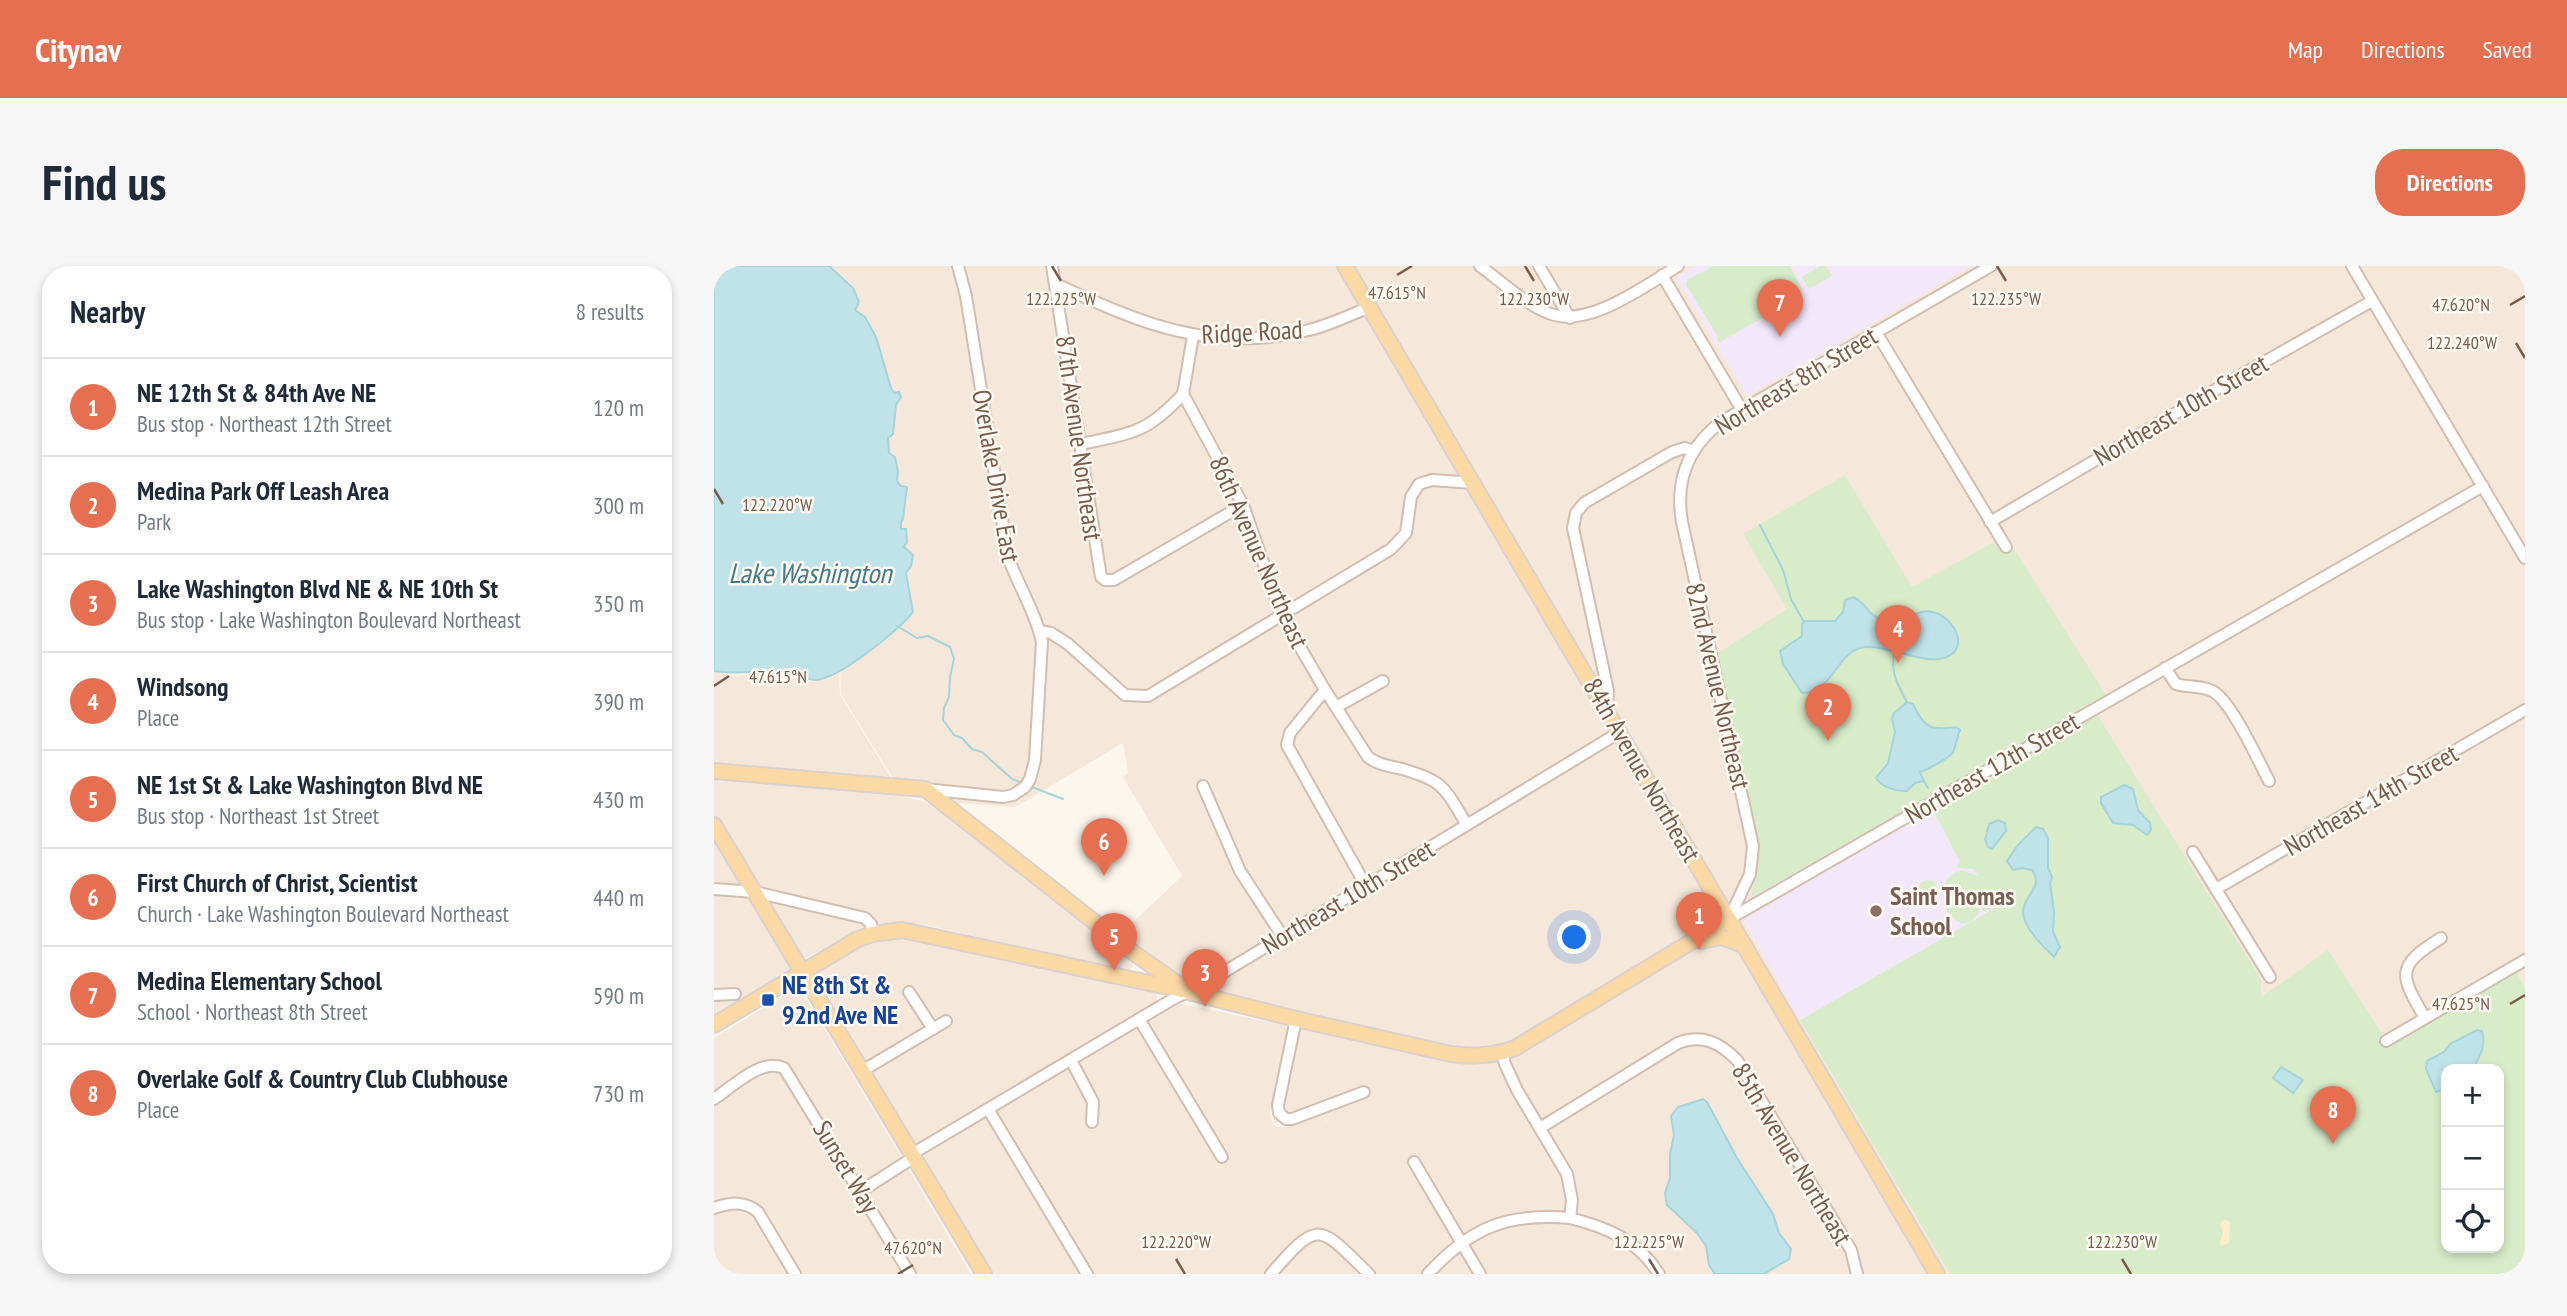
<!DOCTYPE html>
<meta charset="utf-8">
<style>
:root{--surface:#fff;--page:#f6f6f7;--text:#1f2937;--muted:#747a83;--line:#e0e1e3;--accent:#e76f51}
body{margin:0;font-family:"PT Sans Narrow",sans-serif;background:var(--page);color:var(--text)}
.controls{position:absolute;right:21px;bottom:21px;display:grid;overflow:hidden;border-radius:14px;box-shadow:0 4px 10px #0003}
.controls button{width:63px;height:63px;display:grid;place-items:center;padding:0;border:0;border-bottom:2px solid var(--line);background:var(--surface);color:var(--text);font:35px sans-serif}
.you{position:absolute;left:861px;top:672px;width:24px;height:24px;margin:-18px;border:5px solid #fff;border-radius:50%;background:#1a73e8;box-shadow:0 0 0 10px #1a73e833}
.badge{display:grid;place-items:center;width:46px;height:46px;border-radius:50%;background:var(--accent);color:#fff;font-size:23px;font-weight:700}
.pin{position:absolute;translate:-50% -58px;filter:drop-shadow(0 2px 4px #0008)}
.pin::after{content:'';position:absolute;top:37px;width:24px;height:21px;background:inherit;clip-path:polygon(0 0,100% 0,50% 100%)}
.list{margin:0;padding:0;list-style:none}
h2{display:flex;justify-content:space-between;align-items:center;height:91px;margin:0;padding:0 28px;font-size:30px}
h2 small{font-size:23px;font-weight:400;color:var(--muted)}
.list li{display:grid;grid-template-columns:46px 1fr auto;gap:21px;align-items:center;box-sizing:border-box;height:98px;padding:0 28px;border-top:2px solid var(--line)}
.list b{display:block;font-size:26px;white-space:nowrap}
.list p{margin:0;font-size:23px;white-space:nowrap;color:var(--muted)}
.list em{font-size:23px;font-style:normal;color:var(--muted)}
.icon{flex:none;width:38px;height:38px;fill:none;stroke:currentColor;stroke-width:2;stroke-linecap:round;stroke-linejoin:round}
.map{position:relative;flex:none;width:1811px;height:1008px;overflow:hidden;border-radius:28px}
header{display:flex;align-items:center;gap:42px;box-sizing:border-box;height:98px;padding:0 35px;background:var(--accent);color:#fff}
header strong{font-size:33px}
nav{display:flex;gap:38px;margin-inline-start:auto;font-size:24px}
.intro{display:flex;align-items:center;justify-content:space-between;box-sizing:border-box;height:168px;padding:0 42px}
h1{margin:0;font-size:49px}
.button{padding:18px 32px;border-radius:28px;background:var(--accent);color:#fff;font-size:24px;font-weight:700}
main{display:flex;gap:42px;padding:0 42px}
aside{flex:1;background:var(--surface);border-radius:28px;box-shadow:0 4px 10px #0003}
.map>svg:first-child{display:block}
.residential{fill:#f5e8da;fill-rule:evenodd}
.education{fill:#f3e8fa}
.green{fill:#d8ecc9;fill-rule:evenodd}
.sand{fill:#fcefc7}
.water{fill:#bfe3e8;stroke:#a5d3da;stroke-width:2}
.lines{fill:none;stroke-linecap:round;stroke-linejoin:round}
.stream{stroke:#a5d3da;stroke-width:2}
.minor-casing{stroke:#d1beb0;stroke-width:14}
.major-casing{stroke:#dad1cd;stroke-width:18}
.minor{stroke:#fff;stroke-width:10}
.major{stroke:#fbd9a5;stroke-width:14}
.ticks{fill:none;stroke:#7a5c4d;stroke-width:2.5}
.education-dot{fill:#8d6e63;stroke:#fffaf3;stroke-width:2.5}
.transit-dot{fill:#1a4fb4;stroke:#fffaf3;stroke-width:2.5}
.labels{text-anchor:middle;stroke-width:5;stroke-linejoin:round;paint-order:stroke}
.street-label{font-size:26px;fill:#7a5c4d;stroke:#fffaf3}
.education-label{font-size:26px;font-weight:bold;fill:#785e54;stroke:#fffaf3;text-anchor:start}
.transit-label{font-size:26px;font-weight:bold;fill:#164399;stroke:#fffaf3;text-anchor:start}
.water-label{font-size:28px;font-style:italic;fill:#437c86;stroke:#fffaf3}
.ticks-label{font-size:18px;text-anchor:middle;fill:#7a5c4d;stroke:#fffaf3;stroke-width:5;stroke-linejoin:round;paint-order:stroke}
</style>
<header>
<strong>Citynav</strong>
<nav><a>Map</a><a>Directions</a><a>Saved</a></nav>
</header>
<div class="intro"><h1>Find us</h1><a class="button">Directions</a></div>
<main>
<aside>
<h2>Nearby<small>8 results</small></h2>
<ul class="list">
<li><span class="badge">1</span><div><b>NE 12th St &amp; 84th Ave NE</b><p>Bus stop · Northeast 12th Street</p></div><em>120 m</em></li>
<li><span class="badge">2</span><div><b>Medina Park Off Leash Area</b><p>Park</p></div><em>300 m</em></li>
<li><span class="badge">3</span><div><b>Lake Washington Blvd NE &amp; NE 10th St</b><p>Bus stop · Lake Washington Boulevard Northeast</p></div><em>350 m</em></li>
<li><span class="badge">4</span><div><b>Windsong</b><p>Place</p></div><em>390 m</em></li>
<li><span class="badge">5</span><div><b>NE 1st St &amp; Lake Washington Blvd NE</b><p>Bus stop · Northeast 1st Street</p></div><em>430 m</em></li>
<li><span class="badge">6</span><div><b>First Church of Christ, Scientist</b><p>Church · Lake Washington Boulevard Northeast</p></div><em>440 m</em></li>
<li><span class="badge">7</span><div><b>Medina Elementary School</b><p>School · Northeast 8th Street</p></div><em>590 m</em></li>
<li><span class="badge">8</span><div><b>Overlake Golf &amp; Country Club Clubhouse</b><p>Place</p></div><em>730 m</em></li>
</ul>
</aside>
<div class="map">
<svg width="1811" height="1008" viewBox="0 0 1811 1008">
<rect width="100%" height="100%" fill="#fdf6ec"/>
<g class="residential">
<path d="M115,0H1811V723L1801,706L1676,780L1547,731L1383,448L1030,655L1236,1008H278L212,898L211,889L463,737L570,759L574,763L556,848L559,858L583,753L478,726L402,672L468,610L409,511L414,507L409,477L301,541L245,537L239,545L222,534L185,522L127,428L126,404L198,336L190,281L192,263H187V256L189,253L194,226L183,215L184,205L181,192L175,188L174,172L179,168L182,139L186,135L177,122L162,71L153,54L141,44L131,14ZM1280,276L1038,628L1044,601L1042,572L1073,343L1198,322ZM605,841L617,863L607,847L572,861H562L559,858Z"/>
<polygon points="0,406 22,410 68,406 98,416 115,413 125,407 126,429 177,512 0,498"/>
<polygon points="0,512 181,528 211,536 242,555 418,693 419,701 410,706 213,659 191,657 172,658 146,665 92,692 88,691 82,684 0,548"/>
<polygon points="0,574 76,700 72,708 0,751"/>
<polygon points="189,672 208,674 441,727 444,734 442,738 202,878 104,713 106,704 141,684 156,678"/>
<polygon points="85,720 257,1008 0,1008 0,772"/>
</g>
<g class="education">
<polygon points="982,0 1257,0 1033,130 962,11"/>
<polygon points="1236,533 1295,635 1086,754 1030,654"/>
</g>
<g class="green">
<polygon points="1000,0 1076,0 1088,23 1087,30 1004,77 1003,69 972,19 974,13"/>
<polygon points="1106,0 1112,0 1118,10 1095,23 1088,11"/>
<polygon points="1131,209 1198,321 1280,276 1302,286 1392,429 1040,630 1037,629 1043,606 1042,572 1001,389 1073,343 1029,268"/>
<path d="M1383,448L1547,714V731L1614,684L1676,780L1802,706L1811,723V1008H1236L1086,754L1290,637L1279,630L1278,642L1270,646L1267,641C1249,689 1203,617 1248,604L1264,610L1260,603L1243,602L1245,594L1220,546L1237,536L1236,533ZM1732,803H1785V982H1732Z"/>
<circle cx="1214" cy="624" r="10"/>
</g>
<polygon class="sand" points="1510,953 1516,956 1515,977 1508,980 1505,978 1509,968 1506,958"/>
<g class="water">
<path d="M0,0H115L139,22L145,36L141,44L151,51L162,71L177,122L180,127L185,126L187,131L182,139L179,168L174,172L175,187L181,191L184,205L183,215L187,220L193,221L189,253L187,256V263H192L193,276L190,281L199,289L197,300L192,307L199,346C185,364 123,414 102,414C90,414 78,406 65,405C43,404 22,409 0,405Z"/>
<path d="M1139,331C1152,336 1153,349 1167,353C1191,360 1203,341 1219,346C1243,352 1258,388 1225,393C1204,396 1174,379 1151,381C1124,383 1118,428 1088,427L1069,398L1066,385L1088,370V358L1092,355H1121L1129,346L1131,334Z"/>
<path d="M1193,436L1199,438C1210,462 1217,465 1242,461L1246,464C1243,471 1242,481 1239,486C1236,492 1211,505 1206,506L1210,515L1201,517L1193,525C1180,525 1169,522 1162,512L1174,497L1181,466L1178,453L1180,447Z"/>
<polygon points="1410,519 1419,523 1424,544 1436,557 1437,564 1433,569 1419,559 1399,557 1387,537 1387,531"/>
<polygon points="1284,554 1291,557 1292,565 1278,583 1274,581 1271,574 1275,558"/>
<path d="M1322,561L1329,563L1334,572V602L1338,611L1336,617L1340,646L1339,666L1346,681L1340,691C1330,682 1308,660 1309,645C1310,629 1330,621 1318,604L1308,602L1299,604L1293,595L1304,579Z"/>
<path d="M1763,764L1768,765C1772,778 1766,792 1758,803H1732V822L1722,826L1712,803L1713,795L1730,786L1736,778Z"/>
<polygon points="1567,801 1589,814 1579,827 1559,812"/>
<polygon points="989,833 993,836 1023,892 1059,948 1065,967 1077,983 1075,993 1050,1008 1001,1008 995,999 992,980 983,967 953,939 951,927 956,912 956,888 960,869 957,850 964,841"/>
</g>
<g class="lines">
<g class="stream">
<polyline points="1046,259 1069,304 1077,333 1090,356"/>
<polyline points="183,360 203,372 214,370 236,381 240,393 236,411 235,431 230,442 229,454 240,469 248,472 258,483 268,486 298,513 306,516"/>
<path d="M1181,385C1175,404 1184,420 1193,436"/>
<polyline points="1210,515 1214,522"/>
<polyline points="318,521 349,533"/>
</g>
<g class="minor-casing">
<g id="minor">
<polyline points="338,0 387,311 391,314 400,314 529,239"/>
<path d="M766,0C788,16 812,39 837,48C875,62 932,19 964,0"/>
<polyline points="825,0 856,52"/>
<polyline points="1638,0 1811,292"/>
<polyline points="948,9 1028,144"/>
<path d="M342,18C428,58 497,88 595,64C616,59 636,49 656,41"/>
<polyline points="1162,66 1292,281"/>
<path d="M479,70L469,128L529,239L568,350L611,424L654,491C663,498 674,500 684,502C730,514 730,521 753,559"/>
<path d="M367,178C418,167 432,168 469,128"/>
<polyline points="1276,256 1513,117 1658,35"/>
<polyline points="326,365 337,367 354,378 411,429 434,430 677,283 692,267 697,231 705,218 718,214 759,217"/>
<path d="M1451,402L1462,418C1474,422 1489,419 1500,426C1518,437 1544,494 1555,515"/>
<polyline points="611,424 576,467 573,479 652,620"/>
<polyline points="622,441 669,415"/>
<polyline points="893,444 894,425 859,262 862,247 870,237 958,186 971,182 979,185"/>
<polyline points="489,520 526,605 569,671"/>
<path d="M211,523L289,531L299,529L311,521L316,513L321,494L328,376C322,347 304,319 294,291L252,30L244,0"/>
<polyline points="1479,586 1556,711"/>
<polyline points="0,623 41,626 151,652 157,658 159,668"/>
<polyline points="1502,623 1811,444"/>
<path d="M1016,651L1036,608L1039,580L968,256C961,215 974,181 1007,156L1277,0"/>
<polyline points="1015,653 1769,220"/>
<polyline points="195,726 219,763"/>
<polyline points="0,729 21,728"/>
<path d="M1711,752C1685,708 1682,700 1727,672"/>
<polyline points="425,753 508,891"/>
<polyline points="582,753 564,839 565,847 572,853 578,853 650,826"/>
<polyline points="1672,775 1811,694"/>
<path d="M788,786L791,798L803,824L853,908L858,934L856,952C892,961 924,974 945,1008"/>
<polyline points="357,794 379,836 378,856"/>
<polyline points="148,805 232,755"/>
<path d="M0,833C18,821 48,791 70,802L196,1008"/>
<polyline points="274,843 373,1008"/>
<path d="M826,862L964,777C988,768 1005,776 1023,794L1137,984L1143,1008"/>
<polyline points="700,896 766,1008"/>
<polyline points="147,925 194,895 203,885 459,733 492,717 906,466"/>
<path d="M0,942C16,937 30,934 44,946L81,1008"/>
<path d="M557,1008C606,951 605,960 655,1008"/>
<path d="M714,1008C757,961 793,947 856,952"/>
</g>
</g>
<g class="major-casing">
<g id="major">
<polyline points="631,0 1223,1008"/>
<path d="M0,505L211,523L420,687L475,726L582,753L737,788C760,791 780,790 801,782L1015,653"/>
<polyline points="0,559 270,1008"/>
<polyline points="988,675 1007,671 1030,679"/>
<polyline points="0,759 144,673 159,668 188,664 468,724"/>
</g>
</g>
<use href="#minor" class="minor"/>
<use href="#major" class="major"/>
</g>
<path class="ticks" d="M338,0L347,15M811,0L820,15M1283,0L1292,15M683,9L698,0M1796,39L1811,30M1802,77L1811,92M0,223L9,238M0,420L15,410M1796,738L1811,729M462,993L471,1008M935,993L944,1008M1408,993L1417,1008M184,1008L199,999"/>
<circle class="education-dot" cx="1162" cy="645" r="7"/>
<rect class="transit-dot" x="47" y="727" width="14" height="14" rx="3.5"/>
<g class="labels">
<g class="street-label">
<text transform="translate(538 66) rotate(-3)" y="9">Ridge Road</text>
<text transform="translate(1082 115) rotate(-31)" y="9">Northeast 8th Street</text>
<text transform="translate(1467 144) rotate(-30)" y="9">Northeast 10th Street</text>
<text transform="translate(365 172) rotate(82)" y="9">87th Avenue Northeast</text>
<text transform="translate(282 210) rotate(80)" y="9">Overlake Drive East</text>
<text transform="translate(545 286) rotate(66)" y="9">86th Avenue Northeast</text>
<text transform="translate(1004 420) rotate(77)" y="9">82nd Avenue Northeast</text>
<text transform="translate(1278 502) rotate(-30)" y="9">Northeast 12th Street</text>
<text transform="translate(928 504) rotate(60)" y="9">84th Avenue Northeast</text>
<text transform="translate(1657 534) rotate(-30)" y="9">Northeast 14th Street</text>
<text transform="translate(634 631) rotate(-31)" y="9">Northeast 10th Street</text>
<text transform="translate(1078 888) rotate(59)" y="9">85th Avenue Northeast</text>
<text transform="translate(132 901) rotate(59)" y="9">Sunset Way</text>
</g>
<g class="education-label">
<text x="1176" y="639">Saint Thomas<tspan x="1176" dy="30">School</tspan></text>
</g>
<g class="transit-label">
<text x="68" y="728">NE 8th St &amp;<tspan x="68" dy="30">92nd Ave NE</tspan></text>
</g>
<g class="water-label">
<text x="96" y="317">Lake Washington</text>
</g>
</g>
<g class="ticks-label">
<text x="683" y="33">47.615°N</text>
<text x="347" y="39">122.225°W</text>
<text x="820" y="39">122.230°W</text>
<text x="1292" y="39">122.235°W</text>
<text x="1747" y="45">47.620°N</text>
<text x="1748" y="83">122.240°W</text>
<text x="63" y="245">122.220°W</text>
<text x="64" y="417">47.615°N</text>
<text x="1747" y="744">47.625°N</text>
<text x="462" y="982">122.220°W</text>
<text x="935" y="982">122.225°W</text>
<text x="1408" y="982">122.230°W</text>
<text x="199" y="988">47.620°N</text>
</g>
</svg>
<div class="controls">
<button>+</button>
<button>−</button>
<button><svg class="icon" aria-label="locate" viewBox="0 0 24 24"><circle cx="12" cy="12" r="6"/><path d="M12 2v4M12 18v4M2 12h4M18 12h4"/></svg></button>
</div>
<div class="you"></div>
<div class="pin badge" style="left:985px;top:684px">1</div>
<div class="pin badge" style="left:1114px;top:475px">2</div>
<div class="pin badge" style="left:491px;top:741px">3</div>
<div class="pin badge" style="left:1184px;top:397px">4</div>
<div class="pin badge" style="left:400px;top:705px">5</div>
<div class="pin badge" style="left:390px;top:610px">6</div>
<div class="pin badge" style="left:1066px;top:71px">7</div>
<div class="pin badge" style="left:1619px;top:878px">8</div>
</div>
</main>
